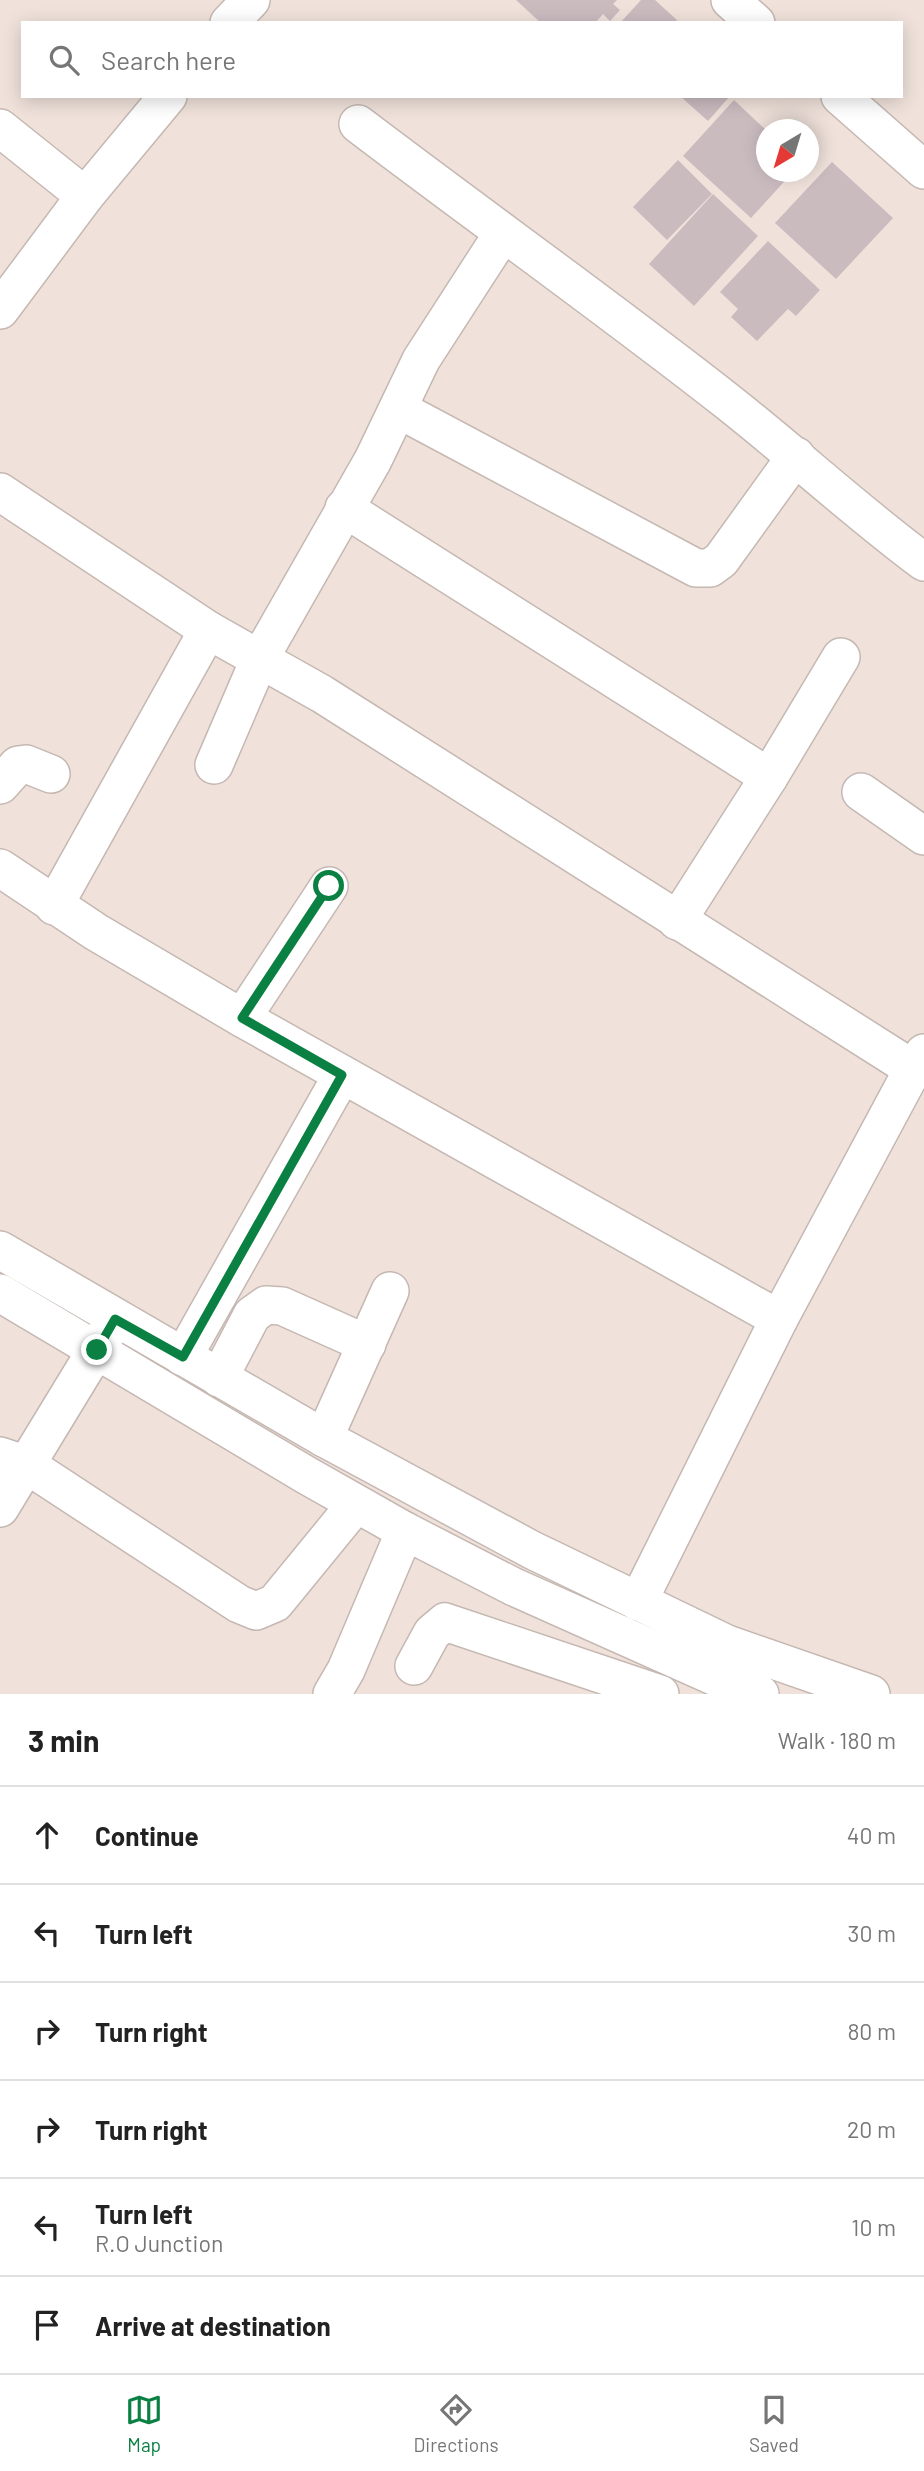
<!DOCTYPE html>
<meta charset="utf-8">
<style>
:root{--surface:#fff;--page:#f2f2f2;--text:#222;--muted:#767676;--line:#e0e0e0;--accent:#0b8043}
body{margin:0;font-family:Barlow,sans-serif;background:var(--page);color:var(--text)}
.compass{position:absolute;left:756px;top:119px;width:63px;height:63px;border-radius:50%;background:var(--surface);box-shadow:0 4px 18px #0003;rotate:218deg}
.stop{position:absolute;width:21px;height:21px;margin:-16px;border:5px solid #0b8043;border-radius:50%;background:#fff}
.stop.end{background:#0b8043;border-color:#fff;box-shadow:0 2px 7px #0008}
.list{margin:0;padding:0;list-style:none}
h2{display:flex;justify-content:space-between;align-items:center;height:91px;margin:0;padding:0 28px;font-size:30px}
h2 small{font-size:23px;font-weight:400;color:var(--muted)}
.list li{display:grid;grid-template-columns:46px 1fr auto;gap:21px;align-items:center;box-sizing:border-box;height:98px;padding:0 28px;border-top:2px solid var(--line)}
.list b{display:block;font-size:26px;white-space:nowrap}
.list p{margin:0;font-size:23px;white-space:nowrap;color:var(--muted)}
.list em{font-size:23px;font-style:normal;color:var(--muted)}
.icon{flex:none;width:38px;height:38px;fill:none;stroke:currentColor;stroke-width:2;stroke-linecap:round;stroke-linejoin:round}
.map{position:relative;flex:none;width:924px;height:1694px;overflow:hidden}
.search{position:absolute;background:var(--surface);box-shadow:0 4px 18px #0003;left:21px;right:21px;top:21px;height:77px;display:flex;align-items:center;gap:18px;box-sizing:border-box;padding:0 24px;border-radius:0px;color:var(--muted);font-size:26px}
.sheet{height:679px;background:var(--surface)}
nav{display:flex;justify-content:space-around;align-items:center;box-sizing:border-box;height:98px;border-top:2px solid var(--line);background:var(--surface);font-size:19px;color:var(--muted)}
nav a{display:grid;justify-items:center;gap:4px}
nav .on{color:var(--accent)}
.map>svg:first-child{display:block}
.building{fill:#cabbbf}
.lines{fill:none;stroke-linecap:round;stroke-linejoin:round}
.minor-casing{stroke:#c5b8b2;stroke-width:40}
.minor{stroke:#fff;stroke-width:37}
.route{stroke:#0b8043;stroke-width:9}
</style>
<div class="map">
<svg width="924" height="1694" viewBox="0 0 924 1694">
<rect width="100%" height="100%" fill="#f0e2db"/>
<g class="building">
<polygon points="516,0 617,0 613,4 620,10 610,21 603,14 595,23 541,23"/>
<polygon points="641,0 655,0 677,20 675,23 620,23"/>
<polygon points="680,96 730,96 708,121"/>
<polygon points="734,100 766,130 766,172 793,172 751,218 683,156"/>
<polygon points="678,160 712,194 667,240 633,207"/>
<polygon points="832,162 893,218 836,279 775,223"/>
<polygon points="713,194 758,236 694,306 649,264"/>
<polygon points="768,241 820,290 796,316 788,309 757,341 731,317 738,309 720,292"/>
</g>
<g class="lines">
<g class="minor-casing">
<g id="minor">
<polyline points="730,0 756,23"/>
<polyline points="229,23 251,0"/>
<polyline points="840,96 924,170"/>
<path d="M358,124C479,216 603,304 723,398C791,451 854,510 924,562"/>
<polyline points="0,128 85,196"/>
<polyline points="0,310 85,196 168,96"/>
<polyline points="398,409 696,568 710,568 721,560 796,456"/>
<polyline points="0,492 208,630 322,694 913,1069"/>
<polyline points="344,508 769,777"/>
<polyline points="214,765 260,658 373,460 421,360 503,233"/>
<polyline points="0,785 18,765 26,764 51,774"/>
<polyline points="861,792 924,836"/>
<polyline points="0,868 96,932 242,1018 779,1319"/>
<polyline points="54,906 208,630"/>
<polyline points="677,921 769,777 841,657"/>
<polyline points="242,1018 329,886"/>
<polyline points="0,1250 324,1438 532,1550 727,1644 871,1694"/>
<polyline points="0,1293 306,1475 405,1531 514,1587 720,1679 760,1694"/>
<polyline points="183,1357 342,1075"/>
<polyline points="219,1378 252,1315 266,1305 282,1306 367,1344"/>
<polyline points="324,1438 390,1291"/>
<polyline points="0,1456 27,1465 239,1604 256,1611 275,1603 356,1504"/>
<polyline points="0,1508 109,1329"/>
<polyline points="638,1602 779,1319 913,1069 924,1053"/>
<polyline points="414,1666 432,1633 445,1622 660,1694"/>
<polyline points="332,1694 346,1670 405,1531"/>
</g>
</g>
<use href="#minor" class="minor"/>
</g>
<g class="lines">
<polyline class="route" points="97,1350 115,1319 183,1357 342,1075 242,1018 329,886"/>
</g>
</svg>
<svg class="compass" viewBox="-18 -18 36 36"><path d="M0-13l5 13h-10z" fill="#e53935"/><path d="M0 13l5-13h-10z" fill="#767676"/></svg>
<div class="stop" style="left:329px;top:886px"></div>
<div class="stop end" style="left:97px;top:1350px"></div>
<div class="search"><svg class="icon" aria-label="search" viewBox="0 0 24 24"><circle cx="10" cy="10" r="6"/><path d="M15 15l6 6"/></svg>Search here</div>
</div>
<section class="sheet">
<h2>3 min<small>Walk · 180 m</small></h2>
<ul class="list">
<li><svg class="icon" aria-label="ahead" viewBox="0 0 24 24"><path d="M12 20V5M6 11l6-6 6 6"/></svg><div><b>Continue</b></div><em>40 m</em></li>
<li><svg class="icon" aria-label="left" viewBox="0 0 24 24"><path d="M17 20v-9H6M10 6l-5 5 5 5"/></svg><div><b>Turn left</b></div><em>30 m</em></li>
<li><svg class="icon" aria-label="right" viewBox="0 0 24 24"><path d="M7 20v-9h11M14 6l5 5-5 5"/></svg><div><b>Turn right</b></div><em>80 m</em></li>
<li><svg class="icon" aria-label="right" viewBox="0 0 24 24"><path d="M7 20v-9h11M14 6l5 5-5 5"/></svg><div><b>Turn right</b></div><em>20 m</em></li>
<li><svg class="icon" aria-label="left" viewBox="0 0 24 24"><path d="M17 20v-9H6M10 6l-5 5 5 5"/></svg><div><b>Turn left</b><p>R.O Junction</p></div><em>10 m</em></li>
<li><svg class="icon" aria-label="arrive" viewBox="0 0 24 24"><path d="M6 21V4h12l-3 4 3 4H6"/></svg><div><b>Arrive at destination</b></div></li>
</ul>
</section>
<nav>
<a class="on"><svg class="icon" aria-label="map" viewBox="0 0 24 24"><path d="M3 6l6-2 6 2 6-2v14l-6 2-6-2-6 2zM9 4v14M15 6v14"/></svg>Map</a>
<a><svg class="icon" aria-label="directions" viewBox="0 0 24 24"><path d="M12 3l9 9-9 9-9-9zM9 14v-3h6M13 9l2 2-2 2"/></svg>Directions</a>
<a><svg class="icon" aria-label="saved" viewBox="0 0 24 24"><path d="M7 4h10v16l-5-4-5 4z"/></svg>Saved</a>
</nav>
